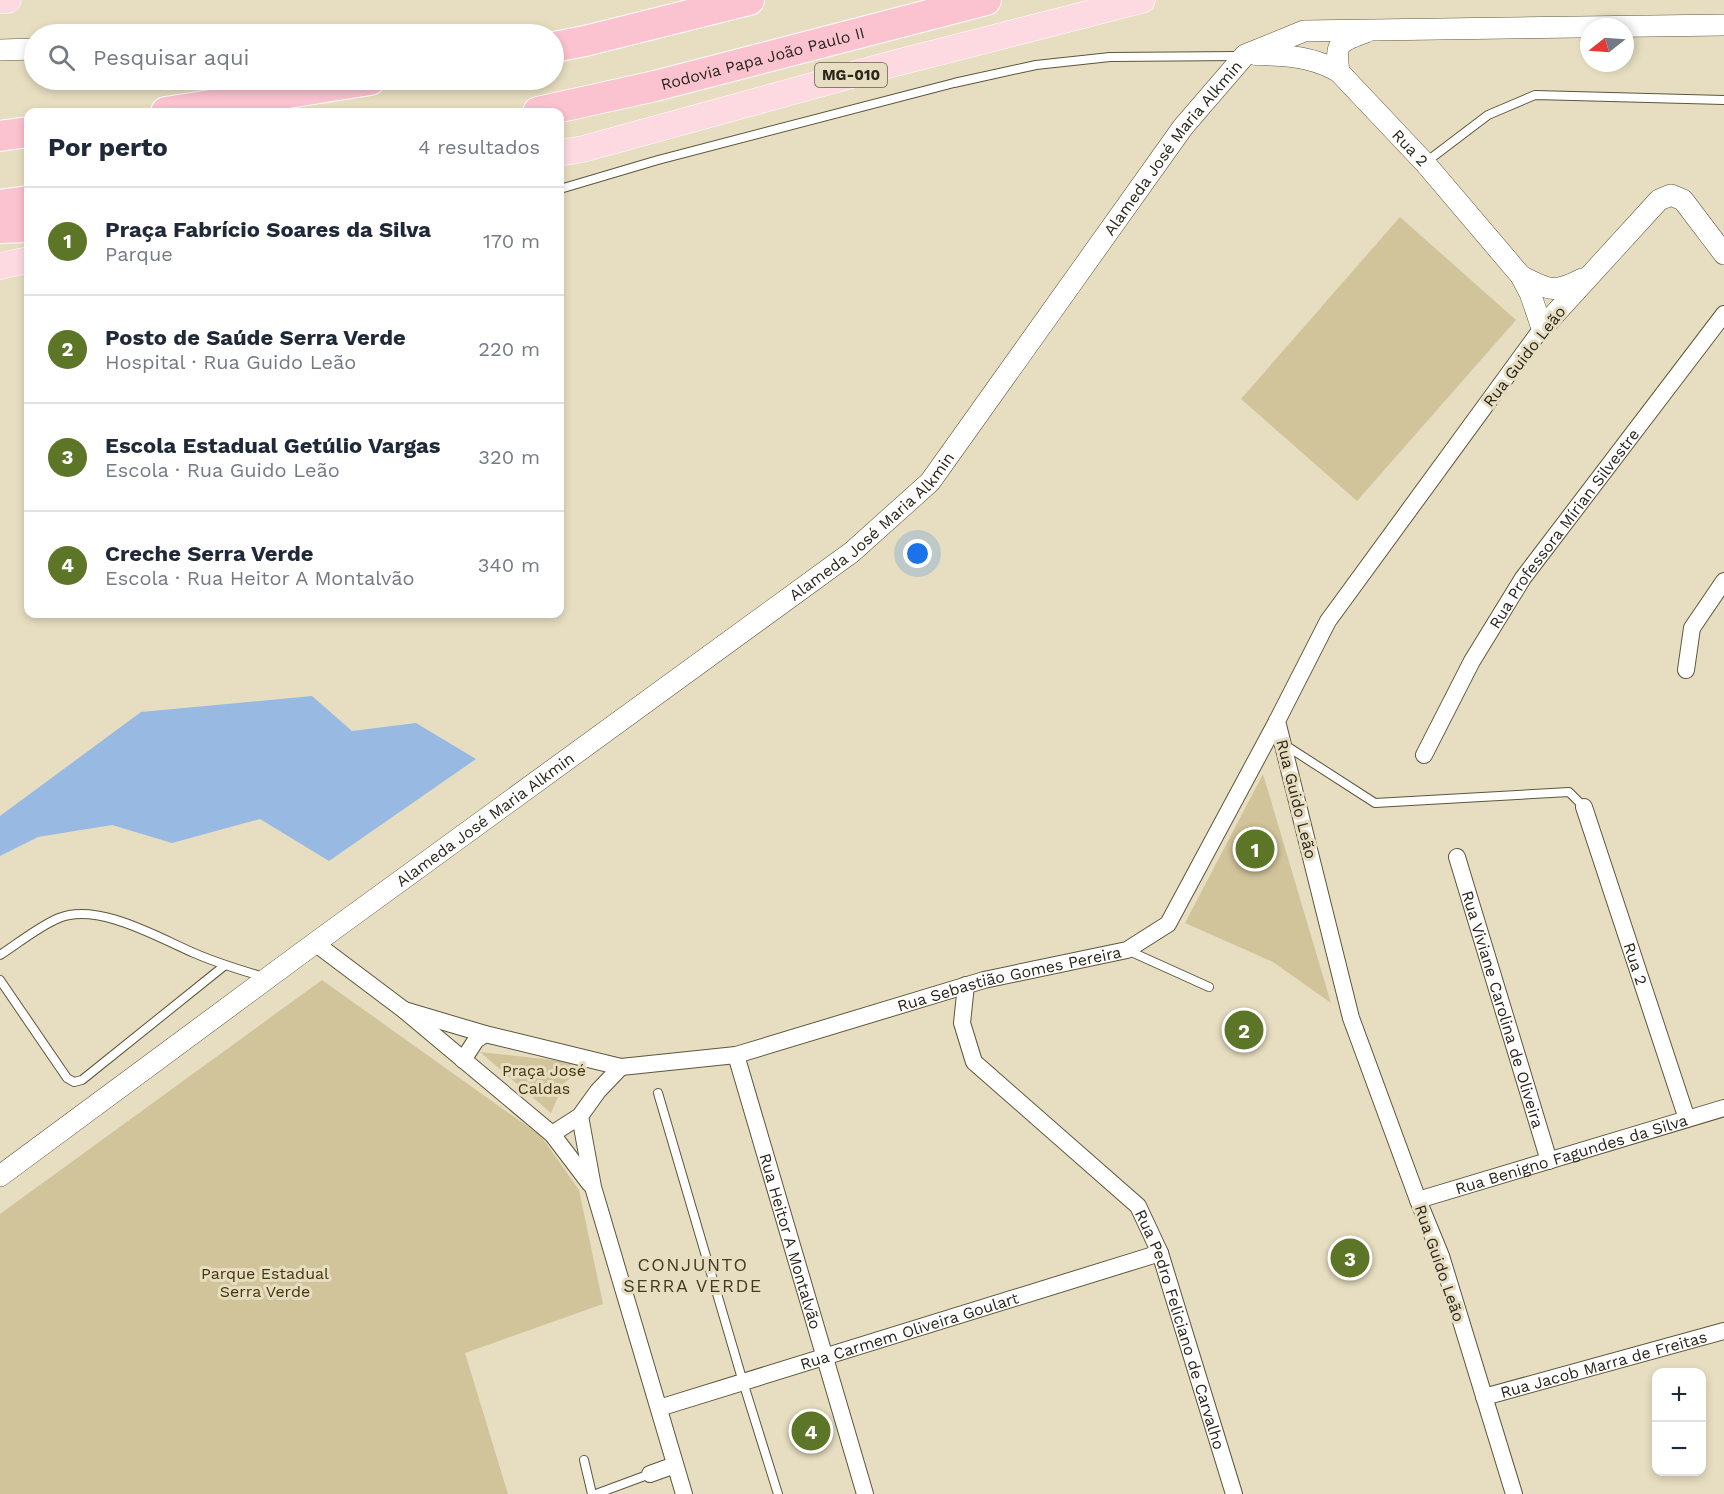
<!DOCTYPE html>
<html lang="pt">
<meta charset="utf-8">
<style>
:root{--surface:#fff;--page:#f2f2f3;--text:#1f2937;--muted:#747a83;--line:#e0e1e3;--accent:#5d7526}
body{margin:0;font-family:"Work Sans",sans-serif;background:var(--page);color:var(--text)}
.controls{position:absolute;right:18px;bottom:18px;display:grid;overflow:hidden;border-radius:12px;box-shadow:0 3px 9px #0003}
.controls button{width:54px;height:54px;display:grid;place-items:center;padding:0;border:0;border-bottom:2px solid var(--line);background:var(--surface);color:var(--text);font:30px sans-serif}
.compass{position:absolute;left:1580px;top:18px;width:54px;height:54px;border-radius:50%;background:var(--surface);box-shadow:0 3px 9px #0003;rotate:253deg}
.you{position:absolute;left:918px;top:554px;width:21px;height:21px;margin:-15px;border:4px solid #fff;border-radius:50%;background:#1a73e8;box-shadow:0 0 0 9px #1a73e833}
.badge{display:grid;place-items:center;width:39px;height:39px;border-radius:50%;background:var(--accent);color:#fff;font-size:20px;font-weight:700}
.pin{position:absolute;translate:-50% -50%;border:3px solid #fff;box-shadow:0 2px 6px #0006}
.list{margin:0;padding:0;list-style:none}
h2{display:flex;justify-content:space-between;align-items:center;height:78px;margin:0;padding:0 24px;font-size:26px}
h2 small{font-size:20px;font-weight:400;color:var(--muted)}
.list li{display:grid;grid-template-columns:39px 1fr auto;gap:18px;align-items:center;box-sizing:border-box;height:108px;padding:0 24px;border-top:2px solid var(--line)}
.list b{display:block;font-size:22px;white-space:nowrap}
.list p{margin:0;font-size:20px;white-space:nowrap;color:var(--muted)}
.list em{font-size:20px;font-style:normal;color:var(--muted)}
.icon{flex:none;width:33px;height:33px;fill:none;stroke:currentColor;stroke-width:2;stroke-linecap:round;stroke-linejoin:round}
.map{position:relative;flex:none;width:1724px;height:1494px;overflow:hidden}
.search{position:absolute;background:var(--surface);box-shadow:0 3px 9px #0003;left:24px;top:24px;width:540px;height:66px;display:flex;align-items:center;gap:15px;box-sizing:border-box;padding:0 21px;border-radius:33px;color:var(--muted);font-size:22px}
.panel{position:absolute;background:var(--surface);box-shadow:0 3px 9px #0003;left:24px;top:108px;width:540px;height:510px;border-radius:12px}
.map>svg:first-child{display:block}
.green{fill:#d1c49a}
.water{fill:#98b9e2}
.lines{fill:none;stroke-linecap:round;stroke-linejoin:round}
.service-casing{stroke:#5d563c;stroke-width:10}
.minor-casing{stroke:#5d563c;stroke-width:18}
.tertiary-casing{stroke:#5d563c;stroke-width:22}
.primary-casing{stroke:#fff;stroke-width:27}
.motorway-casing{stroke:#fff;stroke-width:32}
.service{stroke:#fff;stroke-width:8}
.minor{stroke:#fff;stroke-width:16}
.tertiary{stroke:#fff;stroke-width:21}
.primary{stroke:#fddae2;stroke-width:26}
.motorway{stroke:#fbc2cf;stroke-width:30}
.labels{text-anchor:middle;stroke-width:6;stroke-linejoin:round;paint-order:stroke}
.shield{fill:#e7dec1;stroke:#635d4d;stroke-width:1.5}
.shield-label{font-size:15px;font-weight:bold;fill:#2a261b}
.street-label{font-size:16px;fill:#2a261b;stroke:#e7dec1}
.park-label{font-size:16px;fill:#42360d;stroke:#e7dec1}
.neighbourhood-label{font-size:18px;letter-spacing:1.5px;fill:#413921;stroke:#e7dec1}
</style>
<div class="map">
<svg width="1724" height="1494" viewBox="0 0 1724 1494">
<rect width="100%" height="100%" fill="#e7dec1"/>
<g class="green">
<polygon points="1400,217 1516,320 1357,501 1241,399"/>
<polygon points="1263,774 1331,1003 1273,962 1185,923"/>
<polygon points="322,980 541,1136 579,1190 603,1304 465,1353 508,1494 0,1494 0,1214"/>
<polygon points="480,1052 588,1064 564,1083 551,1113"/>
</g>
<polygon class="water" points="312,696 352,731 416,723 476,759 329,861 260,819 172,843 112,825 38,837 0,856 0,816 141,712"/>
<g class="lines">
<g class="service-casing">
<g id="service">
<polyline points="1426,162 1488,115 1535,95 1724,100"/>
<polyline points="560,189 658,160 954,83 1036,65 1110,57 1239,56"/>
<polyline points="1285,745 1375,803 1569,792 1584,807"/>
<polyline points="1127,950 1209,987"/>
<path d="M0,955C17,944 41,925 59,918C98,902 159,938 194,953C217,963 240,970 264,977"/>
<polyline points="0,980 67,1078 74,1082 82,1080 224,966"/>
<polyline points="658,1093 743,1382 778,1494"/>
<polyline points="584,1460 592,1494"/>
<polyline points="596,1494 650,1474"/>
</g>
</g>
<g class="minor-casing">
<g id="minor">
<polyline points="1686,670 1692,628 1724,581"/>
<path id="s1" d="M1424,755L1472,661L1523,578L1724,314"/>
<path id="s2" d="M1584,807L1687,1119"/>
<path id="s3" d="M1457,857L1549,1161"/>
<polyline points="315,943 404,1010 552,1134 590,1184"/>
<path id="s4" d="M966,985L962,1023L974,1062L1138,1206L1160,1253L1234,1494"/>
<path id="s5" d="M404,1010L485,1034L621,1067L736,1055L984,980L1127,950L1168,924L1277,721"/>
<path id="s6" d="M736,1055L865,1494"/>
<polyline points="463,1060 476,1040 485,1034"/>
<polyline points="580,1116 593,1187 684,1494"/>
<polyline points="552,1134 580,1116 598,1091 621,1067"/>
<path id="s7" d="M1418,1200L1724,1108"/>
<path id="s8" d="M1484,1397L1724,1331"/>
<path id="s9" d="M659,1408L1160,1253"/>
<polyline points="650,1474 675,1465"/>
<polyline points="1514,1494 1441,1256 1418,1200 1351,1018 1277,721 1328,621 1542,328"/>
</g>
</g>
<g class="tertiary-casing">
<g id="tertiary">
<polyline points="0,50 34,49"/>
<path id="s10" d="M1257,55C1286,54 1315,57 1339,72L1425,163L1521,276L1530,293L1542,328L1659,200L1671,195L1683,200L1724,254"/>
<path d="M1339,72C1335,43 1338,42 1366,32"/>
<path d="M1521,276C1549,290 1553,294 1582,279"/>
<path id="s11" d="M0,1176L315,943L852,552L930,482L1183,127L1245,55L1304,31L1724,25"/>
</g>
</g>
<g class="primary-casing">
<g id="primary">
<polyline points="0,0 8,0"/>
<polyline points="560,153 583,149 892,64 1142,0"/>
<polyline points="0,266 28,260"/>
</g>
</g>
<g class="motorway-casing">
<g id="motorway">
<polyline points="554,47 585,41 749,0"/>
<polyline points="166,112 370,80"/>
<path id="s12" d="M538,112L655,86L986,0"/>
<polyline points="0,136 28,132"/>
<polyline points="0,205 28,201"/>
<polyline points="0,228 28,227"/>
</g>
</g>
<use href="#service" class="service"/>
<use href="#minor" class="minor"/>
<use href="#tertiary" class="tertiary"/>
<use href="#primary" class="primary"/>
<use href="#motorway" class="motorway"/>
</g>
<g class="labels">
<rect class="shield" x="815" y="63" width="72" height="24" rx="4.5"/>
<g class="shield-label">
<text x="851" y="80">MG-010</text>
</g>
<g class="street-label">
<text dy="6" stroke="none"><textPath href="#s12" startOffset="231">Rodovia Papa João Paulo II</textPath></text>
<text dy="6" stroke="none"><textPath href="#s10" startOffset="189">Rua 2</textPath></text>
<text dy="6" stroke="none"><textPath href="#s11" startOffset="1574">Alameda José Maria Alkmin</textPath></text>
<text transform="translate(1524 356) rotate(-52)" y="6">Rua Guido Leão</text>
<text dy="6" stroke="none"><textPath href="#s11" startOffset="1088">Alameda José Maria Alkmin</textPath></text>
<text dy="6" stroke="none"><textPath href="#s1" startOffset="267">Rua Professora Mírian Silvestre</textPath></text>
<text transform="translate(1297 799) rotate(76)" y="6">Rua Guido Leão</text>
<text dy="6" stroke="none"><textPath href="#s11" startOffset="602">Alameda José Maria Alkmin</textPath></text>
<text dy="6" stroke="none"><textPath href="#s2" startOffset="165">Rua 2</textPath></text>
<text dy="6" stroke="none"><textPath href="#s5" startOffset="624">Rua Sebastião Gomes Pereira</textPath></text>
<text dy="6" stroke="none"><textPath href="#s3" startOffset="159">Rua Viviane Carolina de Oliveira</textPath></text>
<text dy="6" stroke="none"><textPath href="#s7" startOffset="160">Rua Benigno Fagundes da Silva</textPath></text>
<text dy="6" stroke="none"><textPath href="#s6" startOffset="194">Rua Heitor A Montalvão</textPath></text>
<text transform="translate(1440 1263) rotate(71)" y="6">Rua Guido Leão</text>
<text dy="6" stroke="none"><textPath href="#s4" startOffset="428">Rua Pedro Feliciano de Carvalho</textPath></text>
<text dy="6" stroke="none"><textPath href="#s9" startOffset="262">Rua Carmem Oliveira Goulart</textPath></text>
<text dy="6" stroke="none"><textPath href="#s8" startOffset="124">Rua Jacob Marra de Freitas</textPath></text>
</g>
<g class="park-label">
<text x="544" y="1076">Praça José<tspan x="544" dy="18">Caldas</tspan></text>
<text x="265" y="1279">Parque Estadual<tspan x="265" dy="18">Serra Verde</tspan></text>
</g>
<g class="neighbourhood-label">
<text x="693" y="1271">CONJUNTO<tspan x="693" dy="21">SERRA VERDE</tspan></text>
</g>
</g>
</svg>
<div class="controls">
<button>+</button>
<button>−</button>
</div>
<svg class="compass" viewBox="-18 -18 36 36"><path d="M0-13l5 13h-10z" fill="#e53935"/><path d="M0 13l5-13h-10z" fill="#747a83"/></svg>
<div class="you"></div>
<div class="pin badge" style="left:1255px;top:849px">1</div>
<div class="pin badge" style="left:1244px;top:1030px">2</div>
<div class="pin badge" style="left:1350px;top:1258px">3</div>
<div class="pin badge" style="left:811px;top:1431px">4</div>
<div class="search"><svg class="icon" aria-label="search" viewBox="0 0 24 24"><circle cx="10" cy="10" r="6"/><path d="M15 15l6 6"/></svg>Pesquisar aqui</div>
<section class="panel">
<h2>Por perto<small>4 resultados</small></h2>
<ul class="list">
<li><span class="badge">1</span><div><b>Praça Fabrício Soares da Silva</b><p>Parque</p></div><em>170 m</em></li>
<li><span class="badge">2</span><div><b>Posto de Saúde Serra Verde</b><p>Hospital · Rua Guido Leão</p></div><em>220 m</em></li>
<li><span class="badge">3</span><div><b>Escola Estadual Getúlio Vargas</b><p>Escola · Rua Guido Leão</p></div><em>320 m</em></li>
<li><span class="badge">4</span><div><b>Creche Serra Verde</b><p>Escola · Rua Heitor A Montalvão</p></div><em>340 m</em></li>
</ul>
</section>
</div>
